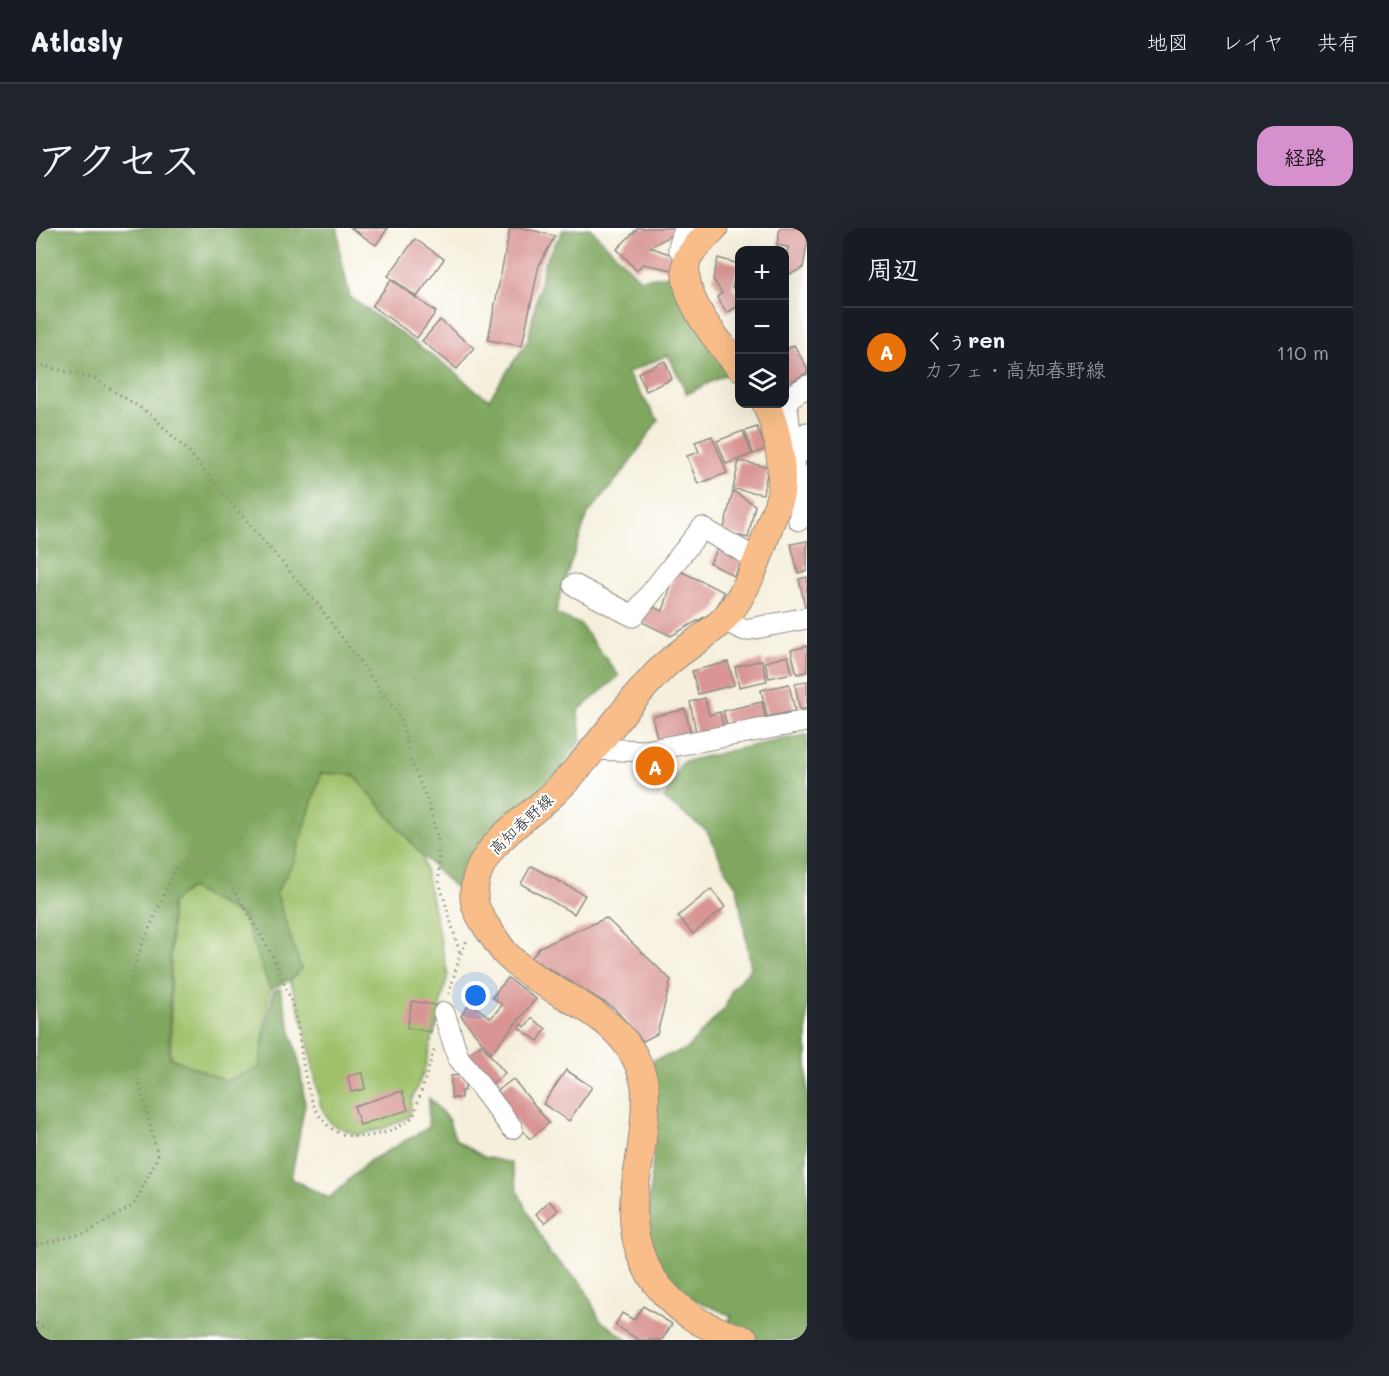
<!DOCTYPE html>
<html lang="ja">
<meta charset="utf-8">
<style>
:root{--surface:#171b24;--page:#20242c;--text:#f1f3f6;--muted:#9ea1a6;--line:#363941;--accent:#d690ce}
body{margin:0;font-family:Mali,"Klee One",sans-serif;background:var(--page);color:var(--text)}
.controls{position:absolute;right:18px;top:18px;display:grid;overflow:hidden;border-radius:12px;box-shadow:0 6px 24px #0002}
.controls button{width:54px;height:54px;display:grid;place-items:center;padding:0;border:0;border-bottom:2px solid var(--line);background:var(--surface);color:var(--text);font:30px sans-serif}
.you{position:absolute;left:440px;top:768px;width:21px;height:21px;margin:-15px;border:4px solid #fff;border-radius:50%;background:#1a73e8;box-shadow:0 0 0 9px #1a73e833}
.badge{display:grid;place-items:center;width:39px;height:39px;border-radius:50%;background:var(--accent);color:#fff;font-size:20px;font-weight:700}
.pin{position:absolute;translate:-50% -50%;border:3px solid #fff;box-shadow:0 2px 6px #0006}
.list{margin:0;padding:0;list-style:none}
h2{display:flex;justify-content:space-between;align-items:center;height:78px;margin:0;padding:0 24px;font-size:26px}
h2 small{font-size:20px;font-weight:400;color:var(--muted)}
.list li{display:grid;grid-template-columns:39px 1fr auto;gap:18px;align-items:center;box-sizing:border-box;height:90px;padding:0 24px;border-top:2px solid var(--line)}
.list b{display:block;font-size:22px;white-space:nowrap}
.list p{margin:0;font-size:20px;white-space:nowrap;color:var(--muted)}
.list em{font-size:20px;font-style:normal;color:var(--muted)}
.icon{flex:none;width:33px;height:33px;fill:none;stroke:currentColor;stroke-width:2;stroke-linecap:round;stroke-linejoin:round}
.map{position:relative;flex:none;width:771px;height:1112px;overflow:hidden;border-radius:18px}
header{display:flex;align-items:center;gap:36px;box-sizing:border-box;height:84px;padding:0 30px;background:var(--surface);border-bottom:2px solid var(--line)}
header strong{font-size:28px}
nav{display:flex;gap:33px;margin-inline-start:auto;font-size:21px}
.intro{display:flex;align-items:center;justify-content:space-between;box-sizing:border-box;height:144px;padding:0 36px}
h1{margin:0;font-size:42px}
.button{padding:15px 27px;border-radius:18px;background:var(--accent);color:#111;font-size:21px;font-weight:700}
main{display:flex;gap:36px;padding:0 36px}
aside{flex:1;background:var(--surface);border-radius:18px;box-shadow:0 6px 24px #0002}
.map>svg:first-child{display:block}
.green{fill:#9fc16b;stroke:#65764b;stroke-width:1.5}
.forest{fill:#7fa75f;stroke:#556945;stroke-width:1.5}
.building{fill:#d89593}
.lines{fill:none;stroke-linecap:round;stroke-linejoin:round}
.minor-casing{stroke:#908d84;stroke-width:23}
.major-casing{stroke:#908d84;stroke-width:29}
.path{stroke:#908d84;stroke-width:3;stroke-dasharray:1.5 4.5;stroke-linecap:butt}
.minor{stroke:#fff;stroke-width:21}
.major{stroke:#f8bd89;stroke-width:27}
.labels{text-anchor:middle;stroke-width:4.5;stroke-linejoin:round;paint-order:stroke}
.street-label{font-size:16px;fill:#2b2b2b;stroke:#fff}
</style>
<header>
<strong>Atlasly</strong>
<nav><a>地図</a><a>レイヤ</a><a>共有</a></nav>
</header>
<div class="intro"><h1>アクセス</h1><a class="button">経路</a></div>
<main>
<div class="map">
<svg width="771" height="1112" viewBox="0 0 771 1112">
<rect width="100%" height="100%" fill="#fff"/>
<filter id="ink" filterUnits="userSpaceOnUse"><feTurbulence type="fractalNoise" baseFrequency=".0167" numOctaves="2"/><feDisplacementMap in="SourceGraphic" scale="12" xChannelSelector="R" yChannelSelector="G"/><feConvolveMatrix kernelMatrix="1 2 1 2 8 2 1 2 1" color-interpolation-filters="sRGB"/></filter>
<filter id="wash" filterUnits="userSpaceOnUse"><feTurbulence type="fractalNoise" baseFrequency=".008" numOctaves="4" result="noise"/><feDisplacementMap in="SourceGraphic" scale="24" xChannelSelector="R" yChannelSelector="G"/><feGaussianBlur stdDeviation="1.35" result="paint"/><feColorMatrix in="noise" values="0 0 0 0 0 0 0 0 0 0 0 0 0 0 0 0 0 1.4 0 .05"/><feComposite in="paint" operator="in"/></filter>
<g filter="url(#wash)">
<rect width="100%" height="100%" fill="#f5efdc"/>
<g class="green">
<polygon points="285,545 318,547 386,627 412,747 388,843 376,871 373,889 349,900 321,907 295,896 285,879 269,800 254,752 265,741 240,665 258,633"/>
<polygon points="154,660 207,688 234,761 223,840 190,853 135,832 135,674"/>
</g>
<g class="forest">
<polygon points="0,0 302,0 304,26 314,69 422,146 437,161 453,171 492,112 508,35 527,2 554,0 604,51 642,46 697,143 651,166 632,127 591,145 622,192 591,239 552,286 525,363 520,386 544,396 583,448 542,483 545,512 512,557 425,663 416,657 386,627 318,547 285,545 258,633 240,665 265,741 254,752 234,761 207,688 154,660 135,675 133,829 190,853 223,840 237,763 244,760 263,834 269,876 255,951 293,970 333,933 392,900 393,870 412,891 420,912 448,929 475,935 482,964 513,1025 547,1057 564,1092 592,1112 0,1112"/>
<polygon points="771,507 771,1112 677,1112 696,1088 652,1069 622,1035 611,994 621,884 617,832 649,822 689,780 696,761 715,740 701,659 691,645 671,603 628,571 646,534 741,512"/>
</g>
<g id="blocks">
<g class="building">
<polygon points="315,0 352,0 340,17"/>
<polygon points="474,0 487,0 519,8 503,37 486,118 452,112"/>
<polygon points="602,0 639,0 634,8 614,19 639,28 637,42 607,36 600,42 581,21"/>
<polygon points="744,0 771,0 771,17 767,40 748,49 752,19 741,17"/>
<polygon points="379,11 408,31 381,69 352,48"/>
<polygon points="682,30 703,36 696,59 704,68 704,77 691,85 681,69 686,65 677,51"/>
<polygon points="355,52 400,84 381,110 336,78"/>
<polygon points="404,92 438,120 421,141 386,113"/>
<polygon points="758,117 771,140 771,145 748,157 748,123"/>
<polygon points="629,133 636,151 610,163 602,145"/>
<polygon points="721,199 730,221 717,226 709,203"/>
<polygon points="707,203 716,226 690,236 681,213"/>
<polygon points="676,208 691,245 662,256 651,228 663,224 659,214"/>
<polygon points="703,233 732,239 727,266 697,261"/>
<polygon points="697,263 719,277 712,310 687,304"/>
<polygon points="771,313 771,343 762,345 755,316"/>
<polygon points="684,317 708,331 698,348 674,335"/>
<polygon points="640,341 688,364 679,383 635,408 600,391 610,376 627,383"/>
<polygon points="771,349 771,384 770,384 763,351"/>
<polygon points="771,418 771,444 761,446 755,422"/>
<polygon points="752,428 756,445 733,450 729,434"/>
<polygon points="726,432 731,453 703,459 699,439"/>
<polygon points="692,434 698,457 662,466 656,443"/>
<polygon points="771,453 771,480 764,482 759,456"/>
<polygon points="753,456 759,483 731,489 725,462"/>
<polygon points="669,470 673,487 684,484 688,502 661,509 654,474"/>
<polygon points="726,474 731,497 691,498 687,483"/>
<polygon points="649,481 655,507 622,514 616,489"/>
<polygon points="619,525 633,536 619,552 606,541"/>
<polygon points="495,638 549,667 538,686 485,656"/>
<polygon points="675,661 689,679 657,706 642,688"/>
<polygon points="570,690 635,752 621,806 607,813 578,780 495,730 504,719"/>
<polygon points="472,750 500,771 455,825 425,788 434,775 455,790 466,777 456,769"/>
<polygon points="376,773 399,777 395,804 371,800"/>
<polygon points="496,790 510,801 502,813 483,800 485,796 489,799"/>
<polygon points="445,816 469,845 452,859 428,830"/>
<polygon points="530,842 556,859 533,893 507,876"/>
<polygon points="326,845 329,861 315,864 312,848"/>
<polygon points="425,847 425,851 429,851 429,863 425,863 425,870 415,870 415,848"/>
<polygon points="477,851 513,895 494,911 456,867"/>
<polygon points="366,863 372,882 324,897 318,878"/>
<polygon points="513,973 522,982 509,995 500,986"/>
<polygon points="607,1078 636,1096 626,1112 603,1112 579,1097 586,1085 598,1092"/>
</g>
</g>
</g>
<g filter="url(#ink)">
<use href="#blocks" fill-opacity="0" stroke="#908d84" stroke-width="1.5"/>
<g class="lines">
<g class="minor-casing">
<g id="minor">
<polyline points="649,0 643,20 652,31"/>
<polyline points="771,205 771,223"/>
<polyline points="745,265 752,256 759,241 750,172 771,158"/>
<polyline points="763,292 771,249"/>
<polyline points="538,357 597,388 666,300 722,332"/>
<polyline points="687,392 709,402 771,390"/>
<polyline points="558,521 609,523 771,493"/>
<polyline points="408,785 422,829 476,900"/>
</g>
</g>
<g class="major-casing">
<g id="major">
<path d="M678,0C671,7 654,23 651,32C642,68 682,114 704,139"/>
<path d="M709,1112C692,1106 674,1101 659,1091C608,1057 590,1013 600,953C604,929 608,907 609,882C609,875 610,866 609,858C594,782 518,774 471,727C463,719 457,707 450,698C444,688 437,678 438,665C440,619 487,594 517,566C557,528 587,479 626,440C644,422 669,410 687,392C711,366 723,329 734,296C738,285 744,274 745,262C747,231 742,203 730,176"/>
</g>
</g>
<g class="path">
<polyline points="0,136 59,151 114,186 153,224 182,260 280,374 365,490 375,534 392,574 402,611 403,653 424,726"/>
<polyline points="413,766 424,727 432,710"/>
<path d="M0,1017L50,1005L98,977L122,928L102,851L90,770L102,727L138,643L149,632C170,630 177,636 191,650C208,680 229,711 243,742C249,757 256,774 260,789C269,835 266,917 333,908C349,906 368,899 378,887L399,819"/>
<polyline points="0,1095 12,1101"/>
</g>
<use href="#minor" class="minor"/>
<use href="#major" class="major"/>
</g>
</g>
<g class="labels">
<g class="street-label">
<text transform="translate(485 596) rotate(-43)" y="6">高知春野線</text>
</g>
</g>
</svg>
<div class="controls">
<button>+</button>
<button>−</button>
<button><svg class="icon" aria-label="layers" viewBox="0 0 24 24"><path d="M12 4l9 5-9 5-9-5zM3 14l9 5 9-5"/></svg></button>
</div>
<div class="you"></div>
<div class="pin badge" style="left:619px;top:538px;background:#e8710a">A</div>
</div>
<aside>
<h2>周辺<small></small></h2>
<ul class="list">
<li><span class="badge" style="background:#e8710a">A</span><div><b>くぅren</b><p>カフェ · 高知春野線</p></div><em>110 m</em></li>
</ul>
</aside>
</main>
